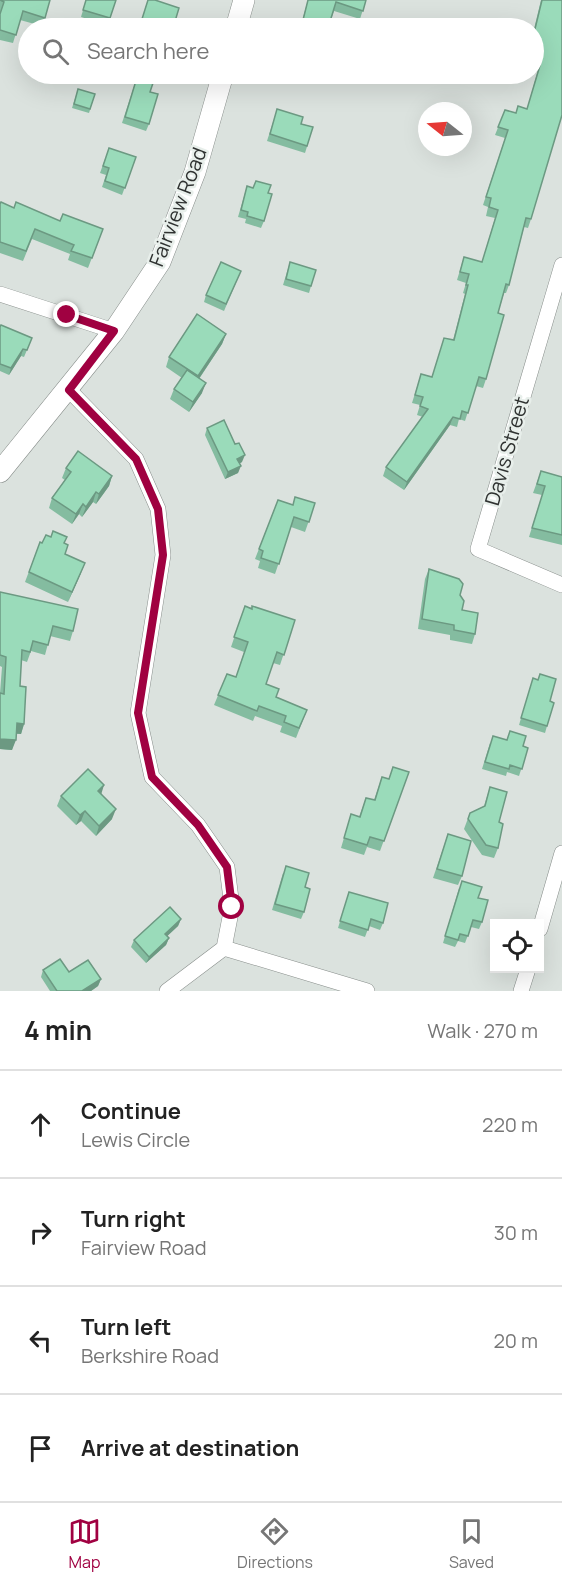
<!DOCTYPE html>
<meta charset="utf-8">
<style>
:root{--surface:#fff;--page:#f2f2f2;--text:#222;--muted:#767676;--line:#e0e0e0;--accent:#a00141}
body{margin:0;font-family:Manrope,sans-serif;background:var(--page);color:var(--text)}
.controls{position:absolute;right:18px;bottom:18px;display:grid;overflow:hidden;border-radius:0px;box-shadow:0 6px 24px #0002}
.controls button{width:54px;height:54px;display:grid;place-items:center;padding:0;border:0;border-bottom:2px solid var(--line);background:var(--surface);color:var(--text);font:30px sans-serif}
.compass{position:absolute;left:418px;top:102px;width:54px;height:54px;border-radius:50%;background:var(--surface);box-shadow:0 6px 24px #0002;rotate:287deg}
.stop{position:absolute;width:18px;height:18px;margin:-14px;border:4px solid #a00141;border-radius:50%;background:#fff}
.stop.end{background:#a00141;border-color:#fff;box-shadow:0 2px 6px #0008}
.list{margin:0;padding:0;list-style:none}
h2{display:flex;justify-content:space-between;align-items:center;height:78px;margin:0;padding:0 24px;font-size:26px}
h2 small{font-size:20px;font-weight:400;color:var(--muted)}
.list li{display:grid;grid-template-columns:39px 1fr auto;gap:18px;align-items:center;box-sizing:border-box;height:108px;padding:0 24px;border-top:2px solid var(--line)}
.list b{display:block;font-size:22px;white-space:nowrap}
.list p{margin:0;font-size:20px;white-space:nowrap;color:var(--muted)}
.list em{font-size:20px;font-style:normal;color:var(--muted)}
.icon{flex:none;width:33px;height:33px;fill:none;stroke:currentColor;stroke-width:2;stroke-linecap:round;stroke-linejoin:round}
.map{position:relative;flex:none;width:562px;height:991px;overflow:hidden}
.search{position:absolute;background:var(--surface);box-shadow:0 6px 24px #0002;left:18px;right:18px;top:18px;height:66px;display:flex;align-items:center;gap:15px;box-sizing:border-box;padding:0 21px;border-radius:33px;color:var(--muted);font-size:22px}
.sheet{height:510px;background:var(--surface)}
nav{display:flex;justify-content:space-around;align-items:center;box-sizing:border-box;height:84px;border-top:2px solid var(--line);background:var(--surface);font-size:16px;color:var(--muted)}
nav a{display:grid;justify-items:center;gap:3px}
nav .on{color:var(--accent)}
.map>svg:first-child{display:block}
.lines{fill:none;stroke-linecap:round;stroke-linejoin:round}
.street-casing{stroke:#878d8a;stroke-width:16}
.secondary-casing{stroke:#878d8a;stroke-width:22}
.street{stroke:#fff;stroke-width:15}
.secondary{stroke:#fff;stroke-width:21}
.wall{fill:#84bca0}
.shaded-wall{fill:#6c9982}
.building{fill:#9adbba;stroke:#6c9982;stroke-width:1.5}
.route{stroke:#a00141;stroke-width:8}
.labels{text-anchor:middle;stroke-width:5;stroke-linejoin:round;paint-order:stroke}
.street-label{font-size:20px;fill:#2f3231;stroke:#e8efeb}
</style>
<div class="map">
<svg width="562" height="991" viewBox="0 0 562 991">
<rect width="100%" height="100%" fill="#dbe2de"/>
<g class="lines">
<g class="street-casing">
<g id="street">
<polyline points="562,265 478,549 562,585"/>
<polyline points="0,294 114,331"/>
<polyline points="69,390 136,459 158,509 163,555 138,713 152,777 198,825 227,867 232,907 224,948 167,991"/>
<polyline points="540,929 562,853"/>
<polyline points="224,948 367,991"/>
<polyline points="521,991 528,969"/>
</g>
</g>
<g class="secondary-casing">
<g id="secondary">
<polyline points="236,28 244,0"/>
<polyline points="0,472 114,331 160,262 195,172 223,74"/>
</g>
</g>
<use href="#street" class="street"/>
<use href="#secondary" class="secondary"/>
</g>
<g class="wall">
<polygon points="0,0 45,18 42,26 20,20 13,43 0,40"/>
<polygon points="86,0 116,0 107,25 81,17"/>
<polygon points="148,0 173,28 149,28 140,26"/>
<polygon points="308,0 366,0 360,19 334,11 328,28 300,28"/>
<polygon points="541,0 562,0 531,219 528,228 524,227 509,285 506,293 504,293 498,313 486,379 483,388 476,386 465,421 459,419 457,427 450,425 404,490 383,476 386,467 423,417 417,415 420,405 412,403 421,374 432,377 444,338 453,340 465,294 463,293 466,283 457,280 464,257 482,262 495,218 486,216 488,207 483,205 505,138 495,135 505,110 515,113 527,109 538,70 534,69 534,29"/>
<polygon points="138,74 150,92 149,124 146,131 122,123"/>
<polygon points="78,89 95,94 89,113 72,108"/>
<polygon points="275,116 313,127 305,153 267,141"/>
<polygon points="109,148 136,157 122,195 102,187 106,175 100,173"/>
<polygon points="247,186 268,193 264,221 261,228 245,223 246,219 238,217"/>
<polygon points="0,204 60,221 103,229 88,268 68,260 70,254 32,239 23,261 0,253"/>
<polygon points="290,262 311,286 309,293 283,285"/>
<polygon points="241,271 224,311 204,302 206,295"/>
<polygon points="0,327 32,338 24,357 21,356 9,375 0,371"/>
<polygon points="226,334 222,344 199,379 202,393 189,412 170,399 174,389 182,378 166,367 169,357"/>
<polygon points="207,428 242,462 240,463 238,473 225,479 205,435"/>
<polygon points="66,468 112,476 109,486 96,504 93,502 82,517 79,514 72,524 49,508 52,498 65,480 62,478"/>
<polygon points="541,471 562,477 562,545 529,537 542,495 533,493"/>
<polygon points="278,500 293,505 315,503 305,532 291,527 275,574 258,568 260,561 255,559"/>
<polygon points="40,542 42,543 64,543 65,554 81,573 68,602 25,582"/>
<polygon points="429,569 460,595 462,610 475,634 472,644 450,640 450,635 418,629 425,579"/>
<polygon points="0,592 73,631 70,641 50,636 45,655 31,651 27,662 21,660 20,686 24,724 21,734 16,734 12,750 0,749 0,693 2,667 0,666"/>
<polygon points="245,606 295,620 280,665 273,663 266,684 276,697 307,710 296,738 280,732 282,726 255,716 253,721 214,705 227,674 236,677 244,652 231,647"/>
<polygon points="531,685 550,701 547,726 545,733 519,725"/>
<polygon points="490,743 523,746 528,748 519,776 507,772 506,776 482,769"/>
<polygon points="393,767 409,772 380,851 367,847 364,855 341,848 351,814 359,817 366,798 374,800 382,777 389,779"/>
<polygon points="490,787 499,822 498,848 494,858 482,855 464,829 470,813 484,806"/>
<polygon points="101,794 112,819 96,836 81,821 76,825 57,806 61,796"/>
<polygon points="448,834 462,876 458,885 433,878"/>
<polygon points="283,873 305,887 304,912 301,919 272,910"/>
<polygon points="459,888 478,898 482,922 479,929 471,927 465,943 458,941 455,947 443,943"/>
<polygon points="349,892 383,923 380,930 369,926 365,937 338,928"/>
<polygon points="181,919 178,926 167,936 169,938 166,945 146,963 131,947 134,940"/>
<polygon points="43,970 69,972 101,979 98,986 91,991 50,991 41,977"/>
</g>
<g class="shaded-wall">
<polygon points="226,334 222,344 194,386 198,376"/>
<polygon points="23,349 21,356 9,375 11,368"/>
<polygon points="206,383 202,393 189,412 193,402"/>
<polygon points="453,417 450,425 404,490 407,482"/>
<polygon points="245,455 242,462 235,466 237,459"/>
<polygon points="241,466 238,473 225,479 228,472"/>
<polygon points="112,476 109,486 96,504 99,494"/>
<polygon points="96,492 93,502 82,517 86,507"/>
<polygon points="83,504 79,514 72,524 76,514"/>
<polygon points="85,563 81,573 68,602 72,592"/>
<polygon points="17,723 24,724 21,734 13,733"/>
<polygon points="0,739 16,740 12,750 0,749"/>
<polygon points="104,785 101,795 98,791"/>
<polygon points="116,809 112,819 96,836 99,826"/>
<polygon points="85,811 81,821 76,825 80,815"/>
<polygon points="181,919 178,926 162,941 165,934"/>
<polygon points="169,938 166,945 146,963 149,957"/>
<polygon points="101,979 98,986 91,991 82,991"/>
</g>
<g class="building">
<polygon points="0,0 50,0 45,18 23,11 16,35 0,30 0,14 4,2"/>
<polygon points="86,0 116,0 110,18 83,10"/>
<polygon points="148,0 155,0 179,8 173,28 152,28 153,22 142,19"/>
<polygon points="308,0 366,0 363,11 336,2 328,28 301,28"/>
<polygon points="542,0 562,0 562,115 531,219 526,218 509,285 506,284 498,313 504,315 486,379 479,377 468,413 462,411 460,419 453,417 407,482 386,467 428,409 420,406 423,397 415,395 421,374 432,377 444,338 454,340 468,285 466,285 469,274 460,272 464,257 482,262 498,210 489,207 491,198 486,197 508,130 498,127 505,110 516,113 518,106 527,109 541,62 534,60 534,33"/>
<polygon points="138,74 144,74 155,77 150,92 158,94 149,124 125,117"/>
<polygon points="78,89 95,94 90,109 74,104"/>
<polygon points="277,109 303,117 301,124 313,127 307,146 270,134"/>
<polygon points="109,148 136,157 125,188 105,181 109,168 103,166"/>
<polygon points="256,181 271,185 268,193 272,194 264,221 247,216 248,212 241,210 247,186 253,188"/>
<polygon points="1,202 14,208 16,202 60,221 63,214 103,229 92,258 71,251 74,245 35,229 26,251 0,242 0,204"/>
<polygon points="221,262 241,271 226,304 206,295"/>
<polygon points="290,262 316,270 311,286 286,279"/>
<polygon points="197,314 226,334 198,376 169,357"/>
<polygon points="1,325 32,338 27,350 23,349 11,368 0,364 0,327"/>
<polygon points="187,370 206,383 193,402 174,389"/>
<polygon points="224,420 235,444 239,443 245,455 237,459 241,466 228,472 207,428"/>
<polygon points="78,451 112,476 99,494 96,492 86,507 83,504 76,514 52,498 71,472 66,468"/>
<polygon points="541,471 562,477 562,535 532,528 545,486 537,484"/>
<polygon points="295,497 315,503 309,522 294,517 279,564 261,558 263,551 259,549 278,500 293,505"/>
<polygon points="53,531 67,537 64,543 68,545 65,554 85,563 72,592 29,572 40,542 42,543 46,535 51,537"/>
<polygon points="429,569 459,579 463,584 460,595 464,601 462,610 478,613 475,634 454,630 454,625 422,619"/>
<polygon points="0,592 78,609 73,631 53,626 48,645 33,641 30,652 22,650 20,686 26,687 24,724 17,723 16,740 0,739 0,693 4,694 6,657 0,655"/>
<polygon points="245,606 252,609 252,606 295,620 284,655 277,652 266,684 279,689 276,697 307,710 299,728 284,722 286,716 259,706 257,711 218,695 227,674 236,677 248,642 234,637"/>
<polygon points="540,674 556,679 550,701 554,703 547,726 521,718 533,678 538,680"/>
<polygon points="510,731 526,736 523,746 528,748 522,769 510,765 509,769 485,762 493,736 507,740"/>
<polygon points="393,767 409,772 384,841 370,837 367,845 344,838 351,814 360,817 366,798 375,800 382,777 389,779"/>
<polygon points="88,769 104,785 98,791 116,809 99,826 85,811 80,815 61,796"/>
<polygon points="490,787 507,792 499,822 503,824 498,848 486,845 468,819 470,813 485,806"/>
<polygon points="448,834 471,841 462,876 437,869"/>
<polygon points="286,866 309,873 305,887 310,889 304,912 275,904"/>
<polygon points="462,881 482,887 478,898 488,900 482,922 473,920 468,936 460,934 458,940 445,936"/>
<polygon points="349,892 388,903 383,923 371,919 368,930 340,921"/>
<polygon points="170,907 181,919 165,934 169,938 149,957 134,940"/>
<polygon points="60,959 69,972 88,960 101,979 82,991 57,991 43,970"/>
</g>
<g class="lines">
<polyline class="route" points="67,315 114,331 69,390 136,459 158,509 163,555 138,713 152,777 198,825 227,867 232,907"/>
</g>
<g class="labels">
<g class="street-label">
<text transform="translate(178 207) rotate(-69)" y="7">Fairview Road</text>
<text transform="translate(507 451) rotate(-74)" y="7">Davis Street</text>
</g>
</g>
</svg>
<div class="controls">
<button><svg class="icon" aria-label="locate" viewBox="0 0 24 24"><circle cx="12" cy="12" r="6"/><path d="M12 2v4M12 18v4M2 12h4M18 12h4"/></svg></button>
</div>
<svg class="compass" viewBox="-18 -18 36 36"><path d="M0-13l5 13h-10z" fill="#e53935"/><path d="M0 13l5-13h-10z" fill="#767676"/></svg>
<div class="stop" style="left:232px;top:907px"></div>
<div class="stop end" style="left:67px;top:315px"></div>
<div class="search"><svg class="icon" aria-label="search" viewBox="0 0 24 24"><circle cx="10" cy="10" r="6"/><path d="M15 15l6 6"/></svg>Search here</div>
</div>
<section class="sheet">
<h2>4 min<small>Walk · 270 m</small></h2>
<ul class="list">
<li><svg class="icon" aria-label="ahead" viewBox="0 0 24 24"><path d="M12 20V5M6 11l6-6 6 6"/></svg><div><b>Continue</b><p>Lewis Circle</p></div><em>220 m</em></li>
<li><svg class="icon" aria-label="right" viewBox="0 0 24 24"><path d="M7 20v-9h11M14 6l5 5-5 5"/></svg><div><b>Turn right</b><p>Fairview Road</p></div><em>30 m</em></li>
<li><svg class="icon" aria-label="left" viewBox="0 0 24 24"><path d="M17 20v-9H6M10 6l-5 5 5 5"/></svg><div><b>Turn left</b><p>Berkshire Road</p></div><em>20 m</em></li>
<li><svg class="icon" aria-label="arrive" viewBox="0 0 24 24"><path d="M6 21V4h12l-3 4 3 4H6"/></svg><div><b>Arrive at destination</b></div></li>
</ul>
</section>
<nav>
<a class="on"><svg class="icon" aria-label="map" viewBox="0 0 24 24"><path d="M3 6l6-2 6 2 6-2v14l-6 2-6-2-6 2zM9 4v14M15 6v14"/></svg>Map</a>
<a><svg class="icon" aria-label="directions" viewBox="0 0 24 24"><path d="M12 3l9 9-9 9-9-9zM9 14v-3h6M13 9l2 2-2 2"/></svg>Directions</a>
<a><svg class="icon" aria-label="saved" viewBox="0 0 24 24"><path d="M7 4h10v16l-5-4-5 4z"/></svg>Saved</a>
</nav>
